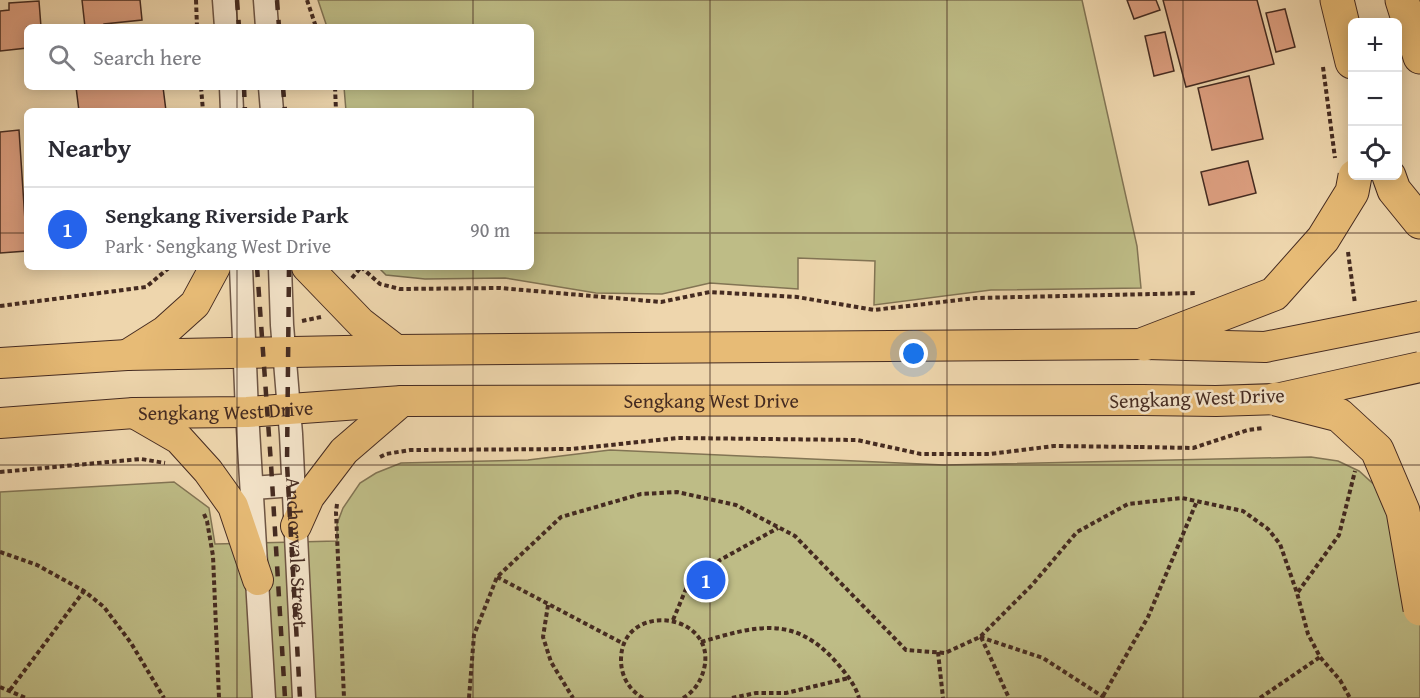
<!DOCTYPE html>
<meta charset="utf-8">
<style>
:root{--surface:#fff;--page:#f7f7f7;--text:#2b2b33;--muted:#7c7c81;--line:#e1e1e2;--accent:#2563eb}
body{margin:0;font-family:"Gentium Book Plus",serif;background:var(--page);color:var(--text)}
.controls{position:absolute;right:18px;top:18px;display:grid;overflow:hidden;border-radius:9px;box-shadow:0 3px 15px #0003}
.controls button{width:54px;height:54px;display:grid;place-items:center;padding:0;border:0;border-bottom:2px solid var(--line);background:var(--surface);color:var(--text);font:30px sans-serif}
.you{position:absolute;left:914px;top:354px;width:21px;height:21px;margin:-15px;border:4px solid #fff;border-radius:50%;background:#1a73e8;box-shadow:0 0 0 9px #1a73e833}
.badge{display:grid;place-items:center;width:39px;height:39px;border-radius:50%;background:var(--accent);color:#fff;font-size:20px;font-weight:700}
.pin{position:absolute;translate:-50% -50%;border:3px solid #fff;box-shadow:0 2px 6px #0006}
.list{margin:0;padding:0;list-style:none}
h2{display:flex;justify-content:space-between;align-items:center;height:78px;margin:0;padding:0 24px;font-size:26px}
h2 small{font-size:20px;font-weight:400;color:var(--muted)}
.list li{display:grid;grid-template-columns:39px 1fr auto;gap:18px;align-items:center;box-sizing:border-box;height:84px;padding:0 24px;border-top:2px solid var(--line)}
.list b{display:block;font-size:22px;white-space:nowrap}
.list p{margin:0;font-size:20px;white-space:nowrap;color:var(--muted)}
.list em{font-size:20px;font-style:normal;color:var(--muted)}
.icon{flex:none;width:33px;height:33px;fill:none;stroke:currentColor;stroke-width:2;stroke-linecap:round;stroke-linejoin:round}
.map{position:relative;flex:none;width:1420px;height:698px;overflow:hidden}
.search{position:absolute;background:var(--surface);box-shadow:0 3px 15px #0003;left:24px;top:24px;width:510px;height:66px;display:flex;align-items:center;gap:15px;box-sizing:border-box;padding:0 21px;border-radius:9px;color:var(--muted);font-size:22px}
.panel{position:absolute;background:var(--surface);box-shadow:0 3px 15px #0003;left:24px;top:108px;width:510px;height:162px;border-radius:9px}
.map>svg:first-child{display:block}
.green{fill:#bebc86;stroke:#827454;stroke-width:1.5}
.building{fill:#dc9e7f;stroke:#452b21;stroke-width:1.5}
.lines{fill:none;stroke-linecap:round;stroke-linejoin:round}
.minor-casing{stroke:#6f5644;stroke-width:25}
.major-casing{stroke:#452b21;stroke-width:32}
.highway-casing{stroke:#452b21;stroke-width:35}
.path{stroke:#452b21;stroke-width:4;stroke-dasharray:4.5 3;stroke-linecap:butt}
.minor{stroke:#f4e4ca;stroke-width:22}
.major{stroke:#e7bb76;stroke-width:30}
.highway{stroke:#e7bb76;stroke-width:33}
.rail{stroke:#452b21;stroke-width:4.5;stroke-dasharray:10 10;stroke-linecap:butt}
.major-bridge-casing{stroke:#452b21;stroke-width:32;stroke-linecap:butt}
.highway-bridge-casing{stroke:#452b21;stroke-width:35;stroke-linecap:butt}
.path-bridge{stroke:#452b21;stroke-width:4;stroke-dasharray:4.5 3;stroke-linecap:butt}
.major-bridge{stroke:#e7bb76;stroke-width:30}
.highway-bridge{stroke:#e7bb76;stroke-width:33}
.grid{fill:none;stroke:#452b21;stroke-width:1.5;stroke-opacity:0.55}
.labels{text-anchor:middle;stroke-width:5;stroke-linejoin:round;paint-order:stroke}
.street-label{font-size:20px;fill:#452b21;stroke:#f4e4ca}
</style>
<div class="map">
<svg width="1420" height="698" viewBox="0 0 1420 698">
<rect width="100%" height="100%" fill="#eed6ad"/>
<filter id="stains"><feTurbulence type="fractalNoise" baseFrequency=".00333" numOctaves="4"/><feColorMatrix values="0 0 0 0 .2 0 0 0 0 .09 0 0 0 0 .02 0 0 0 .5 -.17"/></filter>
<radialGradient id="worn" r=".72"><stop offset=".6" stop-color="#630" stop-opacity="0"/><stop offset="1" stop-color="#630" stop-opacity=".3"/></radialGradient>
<g class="green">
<polygon points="318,0 1082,0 1137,246 1141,288 991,290 874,305 875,261 798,258 798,289 710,283 662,294 596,293 505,278 425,279 386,275 378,267 531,267 531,111 346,111 344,87 531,87 531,27 327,27"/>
<polygon points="610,450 944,465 1311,457 1338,461 1359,471 1380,490 1420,616 1420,698 0,698 0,492 174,482 209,508 215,544 337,541 337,524 343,508 360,483 376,473 401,463 528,460"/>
</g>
<g class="building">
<polygon points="82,0 140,0 142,20 104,24 104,27 85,27"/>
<polygon points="1127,0 1156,0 1160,10 1134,19"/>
<polygon points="1163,0 1257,0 1274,64 1186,87"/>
<polygon points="39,1 41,27 27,27 27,48 0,51 0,11 9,10 9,3"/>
<polygon points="1285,9 1295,47 1276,52 1266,13"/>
<polygon points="1165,32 1174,71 1154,76 1145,36"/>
<polygon points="1249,76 1263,139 1212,150 1198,88"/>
<polygon points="76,87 163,87 166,111 79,111"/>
<polygon points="19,130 27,251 0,253 0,132"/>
<polygon points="1248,161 1256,193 1209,205 1201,172"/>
</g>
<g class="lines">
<g class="minor-casing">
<g id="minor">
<polyline points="224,0 226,27"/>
<polyline points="265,0 267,27"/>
<polyline points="231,87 232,111"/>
<polyline points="270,87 272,111"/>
<polyline points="241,267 247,412 264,698"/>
<path id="s1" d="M280,267L282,325L291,434L304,698"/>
<polyline points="252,488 294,485"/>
</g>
</g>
<g class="major-casing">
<g id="major">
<polyline points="307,267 361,323 396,350"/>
<polyline points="127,355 165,331 195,304 215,267"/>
<polyline points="0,363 127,355 396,350 1144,344"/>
<polyline points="134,413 179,439 208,471 233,506 258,580"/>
<path id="s2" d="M0,423L134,413L247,412L402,401L1142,400"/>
<polyline points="296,526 309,497 344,451 402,401"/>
</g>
</g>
<g class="highway-casing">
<g id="highway">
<polyline points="1337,0 1352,62"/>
<polyline points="1402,0 1420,57"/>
<polyline points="1389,176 1394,190 1420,222"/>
</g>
</g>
<g class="path">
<polyline points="196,0 197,27"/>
<polyline points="307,0 316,27"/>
<polyline points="1323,67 1335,158"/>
<polyline points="201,87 203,111"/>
<polyline points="335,87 336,111"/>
<polyline points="1348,252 1355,304"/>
<polyline points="361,267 380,284 400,289 500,288 661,302 710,292 797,297 874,310 976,298 1196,293"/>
<polyline points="352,278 361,267"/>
<polyline points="0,306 146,287 170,267"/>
<polyline points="302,321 321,317"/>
<polyline points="380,457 386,454 410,450 572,449 677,438 857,440 921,454 990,454 1054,446 1140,447"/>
<polyline points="0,472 141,459 165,463"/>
<polyline points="337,504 336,512 344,698"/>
<polyline points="204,514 207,521 213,556 219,698"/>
<polyline points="0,552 37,565 84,591 104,607 131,643 164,698"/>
<polyline points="497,577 624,644"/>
<polyline points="1298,592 1339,535 1355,471"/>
<polyline points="548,605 543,637 551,662 573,698"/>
<polyline points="673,620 686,589 720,560 778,528"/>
<polyline points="980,637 1043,658 1105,698"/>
<polyline points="981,637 1009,698"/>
<path d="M701,642C756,626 794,614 837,663C846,674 855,684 859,698"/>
<polyline points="938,652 943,698"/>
<polyline points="0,687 26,698"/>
<polyline points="10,690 84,591"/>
<polyline points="1103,696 1148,617 1197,501"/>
<polyline points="469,698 474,635 497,577 561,517 641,494 677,492 736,505 795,536 906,650 945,653 980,637 1032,585 1077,532 1128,504 1182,498 1243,511 1268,529 1280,544 1297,593 1308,634 1320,657 1340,680 1350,698"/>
<path d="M643,698C629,690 621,676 621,660C621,600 718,612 704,669C701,681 694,692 683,698"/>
<polyline points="732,698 756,693 786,693 849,678"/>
<polyline points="1260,698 1320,657"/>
</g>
<use href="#minor" class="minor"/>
<use href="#major" class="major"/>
<use href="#highway" class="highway"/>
<g class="rail">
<polyline points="237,0 239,27"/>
<polyline points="277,0 279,27"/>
<polyline points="244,87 245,111"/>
<polyline points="283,87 285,111"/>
<polyline points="257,267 271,464 285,698"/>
<polyline points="289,267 287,464 300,698"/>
</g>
<g class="major-bridge-casing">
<g id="major-bridge">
<polyline points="1147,344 1265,347 1420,316"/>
<polyline points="1142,400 1216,401 1276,399 1420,367"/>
</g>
</g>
<g class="highway-bridge-casing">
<g id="highway-bridge">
<polyline points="1144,344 1274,294 1323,239 1352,192 1355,176"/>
<polyline points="1276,399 1339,415 1377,450 1403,511 1420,609"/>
</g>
</g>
<polyline class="path-bridge" points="1140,447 1193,448 1248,430 1263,428"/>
<use href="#major-bridge" class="major-bridge"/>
<use href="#highway-bridge" class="highway-bridge"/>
</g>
<path class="grid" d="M237,0V27M473,0V27M710,0V698M947,0V698M1183,0V698M237,87V111M473,87V111M0,233H27M531,233H1420M237,267V698M473,267V698M0,465H1420"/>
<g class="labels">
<g class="street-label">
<text transform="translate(1197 398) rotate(-2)" y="7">Sengkang West Drive</text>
<text dy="7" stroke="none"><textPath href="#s2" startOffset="712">Sengkang West Drive</textPath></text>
<text dy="7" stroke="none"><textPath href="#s2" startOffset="226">Sengkang West Drive</textPath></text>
<text dy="7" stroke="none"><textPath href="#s1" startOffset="286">Anchorvale Street</textPath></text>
</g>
</g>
<rect width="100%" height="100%" filter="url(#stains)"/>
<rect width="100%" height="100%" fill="url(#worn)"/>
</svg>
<div class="controls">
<button>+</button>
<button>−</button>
<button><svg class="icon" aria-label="locate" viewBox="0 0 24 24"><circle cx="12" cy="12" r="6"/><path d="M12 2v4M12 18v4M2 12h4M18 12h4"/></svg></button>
</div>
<div class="you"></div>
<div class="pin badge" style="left:706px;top:580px">1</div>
<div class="search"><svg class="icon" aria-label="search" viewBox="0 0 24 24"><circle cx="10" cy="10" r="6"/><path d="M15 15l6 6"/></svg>Search here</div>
<section class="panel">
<h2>Nearby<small></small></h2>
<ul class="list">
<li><span class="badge">1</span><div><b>Sengkang Riverside Park</b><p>Park · Sengkang West Drive</p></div><em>90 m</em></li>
</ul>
</section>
</div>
